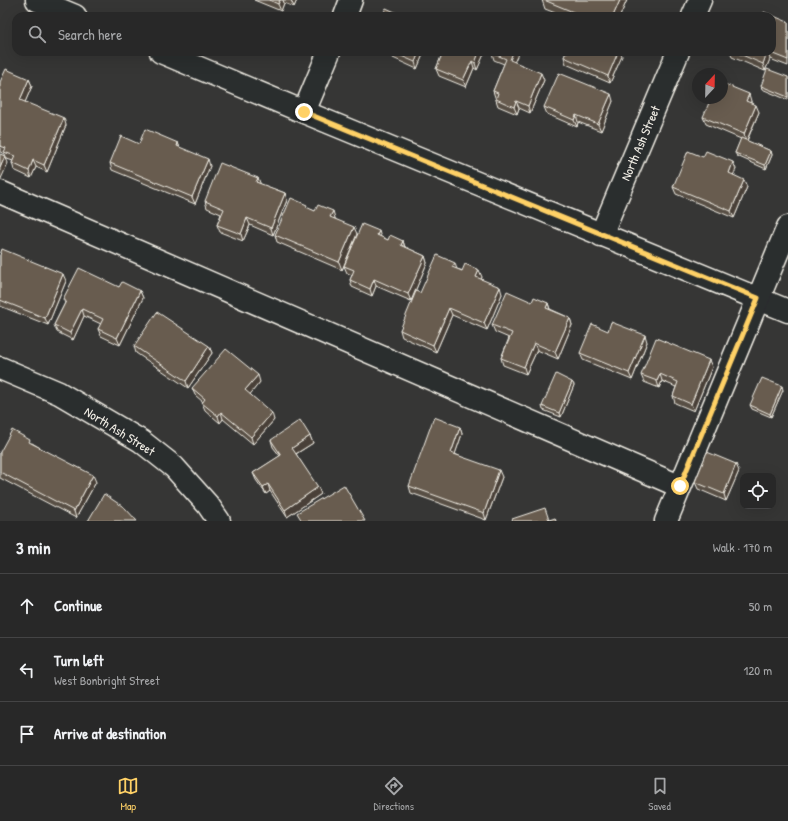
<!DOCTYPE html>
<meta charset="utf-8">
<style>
:root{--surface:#282828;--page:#303030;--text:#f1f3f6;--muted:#a5a6a8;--line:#444445;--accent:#ffd166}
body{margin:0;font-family:"Patrick Hand",sans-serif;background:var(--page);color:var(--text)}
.controls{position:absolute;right:12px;bottom:12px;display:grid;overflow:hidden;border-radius:8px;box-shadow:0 4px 16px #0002}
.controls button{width:36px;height:36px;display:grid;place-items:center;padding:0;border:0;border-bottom:1px solid var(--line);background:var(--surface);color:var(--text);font:20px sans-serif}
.compass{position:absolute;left:692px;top:68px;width:36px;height:36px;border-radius:50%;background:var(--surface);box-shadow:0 4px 16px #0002;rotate:22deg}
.stop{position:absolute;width:12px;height:12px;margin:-9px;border:3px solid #ffd166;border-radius:50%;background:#fff}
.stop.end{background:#ffd166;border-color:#fff;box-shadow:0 1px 4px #0008}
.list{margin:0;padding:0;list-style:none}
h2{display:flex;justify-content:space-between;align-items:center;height:52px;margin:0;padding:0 16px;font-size:17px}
h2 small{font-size:13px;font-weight:400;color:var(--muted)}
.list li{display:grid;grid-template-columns:26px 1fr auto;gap:12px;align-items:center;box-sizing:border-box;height:64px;padding:0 16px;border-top:1px solid var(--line)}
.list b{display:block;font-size:15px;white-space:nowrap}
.list p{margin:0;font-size:13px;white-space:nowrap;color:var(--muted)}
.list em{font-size:13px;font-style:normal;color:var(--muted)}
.icon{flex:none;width:22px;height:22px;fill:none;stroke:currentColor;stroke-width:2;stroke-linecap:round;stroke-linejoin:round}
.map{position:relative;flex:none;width:788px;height:521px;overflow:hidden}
.search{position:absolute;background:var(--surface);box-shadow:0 4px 16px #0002;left:12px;right:12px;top:12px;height:44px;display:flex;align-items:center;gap:10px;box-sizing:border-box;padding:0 14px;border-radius:12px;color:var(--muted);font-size:15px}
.sheet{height:244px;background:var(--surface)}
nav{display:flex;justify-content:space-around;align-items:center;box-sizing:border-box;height:56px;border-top:1px solid var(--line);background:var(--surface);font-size:11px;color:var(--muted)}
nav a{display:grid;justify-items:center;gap:2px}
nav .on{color:var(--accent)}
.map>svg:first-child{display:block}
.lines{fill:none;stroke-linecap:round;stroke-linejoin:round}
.minor-casing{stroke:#f4f1e8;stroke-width:25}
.minor{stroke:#2a2d2e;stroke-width:22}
.wall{fill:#594f44;stroke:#f4f1e8}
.shaded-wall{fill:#494037;stroke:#f4f1e8}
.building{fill:#685c4f;stroke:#f4f1e8}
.route{stroke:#ffd166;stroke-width:5}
.labels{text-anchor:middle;stroke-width:4;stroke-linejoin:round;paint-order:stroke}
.street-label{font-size:13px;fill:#f4f1e8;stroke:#2a2d2e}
</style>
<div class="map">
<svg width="788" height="521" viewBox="0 0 788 521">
<rect width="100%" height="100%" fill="#363635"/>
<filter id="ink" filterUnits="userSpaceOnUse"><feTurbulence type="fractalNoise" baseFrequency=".025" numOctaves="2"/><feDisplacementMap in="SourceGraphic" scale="8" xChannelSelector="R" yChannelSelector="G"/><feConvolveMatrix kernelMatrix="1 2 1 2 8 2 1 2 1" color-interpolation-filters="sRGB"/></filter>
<g filter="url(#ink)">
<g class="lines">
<g class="minor-casing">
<g id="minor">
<polyline points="37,0 75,16"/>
<polyline points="345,16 351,0"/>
<polyline points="693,16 700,0"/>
<polyline points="161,52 304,112 788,311"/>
<polyline points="304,112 329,52"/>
<polyline points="0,192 679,486"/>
<polyline points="601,235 678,52"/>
<polyline points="0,368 59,393 141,441 174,467 208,505 219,521"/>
<polyline points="666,521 788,227"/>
</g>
</g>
<use href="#minor" class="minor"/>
</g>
<g class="wall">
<polygon points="254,0 297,0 294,7 284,3 281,11"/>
<polygon points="542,0 627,0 620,16 563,16 545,9"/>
<polygon points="788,22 788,66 770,59 765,71 732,57 730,52 772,52"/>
<polygon points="391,52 424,52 417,69 393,58"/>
<polygon points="443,52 483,52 484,54 477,70 474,68 466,87 439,76 436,69"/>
<polygon points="566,52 620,52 622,56 610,83 566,64 564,57"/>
<polygon points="492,53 515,62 544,80 530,113 519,108 517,114 498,106 493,91 504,64 494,60"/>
<polygon points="788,77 788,100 762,89 761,86"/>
<polygon points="29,79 32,86 25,102 66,125 47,172 36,167 31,178 14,170 12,163 13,161 7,159 5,154 0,152 0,82"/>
<polygon points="613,101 601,131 578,122 577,127 547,114 544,107"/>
<polygon points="751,101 751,103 759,112 747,141 771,151 772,155 766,169 737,156 735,153 741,139 706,124 703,117"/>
<polygon points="178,143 180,148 210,166 195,204 112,170 110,163 139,144"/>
<polygon points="736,169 733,175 747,187 734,218 676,194 673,187"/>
<polygon points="258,178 260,184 285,193 287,200 273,235 250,225 243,241 220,232 217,225 221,214 207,208 205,201"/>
<polygon points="309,209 335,218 335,219 357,234 342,270 277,242 275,235"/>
<polygon points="381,237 388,240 403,241 405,247 425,256 427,263 411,301 376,286 372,296 352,287 350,280 352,275 347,273 344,266"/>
<polygon points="0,255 66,281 48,325 0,306"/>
<polygon points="457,269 482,277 481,279 502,294 487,330 452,315 436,352 402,337 400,330 420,293"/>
<polygon points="119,287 140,291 143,298 120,345 101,336 98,329 101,324 84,316 73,340 57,332 54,325 65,303 63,299"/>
<polygon points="532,302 548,303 550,309 570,318 572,325 558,359 537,350 526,374 503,365 501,358 509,338 495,332 492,325"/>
<polygon points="608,331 647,342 632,380 583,360 580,353"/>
<polygon points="134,346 209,346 212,353 188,388 136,353"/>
<polygon points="712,367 694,411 675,403 673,396 676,387 662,381 659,388 644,382 641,375"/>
<polygon points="260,382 250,394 274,420 253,444 223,419 220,423 205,410 202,403 203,402 195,395 192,388"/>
<polygon points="572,382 574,385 561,417 543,410 542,406"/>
<polygon points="783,390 771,417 752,409 750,405"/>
<polygon points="460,427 462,434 455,454 502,477 486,520 411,493 409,486"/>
<polygon points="310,436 313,443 296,454 321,494 287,517 270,491 266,494 256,480 253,473 280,456 273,447 271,440"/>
<polygon points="32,443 96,482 76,518 0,478 0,452"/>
<polygon points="739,471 726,501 698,489 695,482"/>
</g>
<g class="shaded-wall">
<polygon points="280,0 283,0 284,3 281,11 278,4"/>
<polygon points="291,0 297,0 294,7"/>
<polygon points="620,0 627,0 620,16 613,16"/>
<polygon points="419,52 424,52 417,69 415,62"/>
<polygon points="479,52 483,52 484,54 477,70 475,63"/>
<polygon points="513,52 519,52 512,67 510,60"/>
<polygon points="618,52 620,52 622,56 610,83 608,76"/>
<polygon points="767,52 770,59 765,71 763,64"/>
<polygon points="472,61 474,68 466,87 463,80"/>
<polygon points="541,73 544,80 530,113 528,106"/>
<polygon points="29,79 32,86 23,107 20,100"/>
<polygon points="611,94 613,101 601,131 598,124"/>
<polygon points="749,94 751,101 749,108 746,101"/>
<polygon points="516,101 519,108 517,114 514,107"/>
<polygon points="756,105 759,112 746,142 744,134"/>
<polygon points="576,115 578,122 577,127 574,120"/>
<polygon points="64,118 66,125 47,172 44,165"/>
<polygon points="178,143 181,150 177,146"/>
<polygon points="771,151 772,155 766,169 765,165"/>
<polygon points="5,156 8,163 0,181 0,168"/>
<polygon points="208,159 210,166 195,204 192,197"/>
<polygon points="33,160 36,167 31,178 29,171"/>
<polygon points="733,162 736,169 731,180 729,173"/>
<polygon points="258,178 261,185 256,182"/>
<polygon points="744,180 747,187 734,218 731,211"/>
<polygon points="285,193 287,200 273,235 271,228"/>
<polygon points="333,211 335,218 332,224 330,217"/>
<polygon points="247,218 250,225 243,241 241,234"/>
<polygon points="354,227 357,234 342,270 339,262"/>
<polygon points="379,231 381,238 377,235"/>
<polygon points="403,241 405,248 401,245"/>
<polygon points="425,256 427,263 411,301 408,294"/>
<polygon points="455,263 457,270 452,267"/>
<polygon points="479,270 482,277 479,284 476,277"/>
<polygon points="63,274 66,281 48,325 45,318"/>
<polygon points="374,279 376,286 372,296 370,289"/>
<polygon points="500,287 502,294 487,330 484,323"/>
<polygon points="140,291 143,298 120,345 117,338"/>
<polygon points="548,303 550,310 546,308"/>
<polygon points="449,308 452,315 436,352 433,345"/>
<polygon points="82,309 84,316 73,340 70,333"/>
<polygon points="570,318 572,325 558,359 555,352"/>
<polygon points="645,335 647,342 632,380 629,373"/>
<polygon points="534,343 537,350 526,374 524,367"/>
<polygon points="209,346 212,353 188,388 186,381"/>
<polygon points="709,360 712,367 694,411 691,404"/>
<polygon points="660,374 662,381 659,388 657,381"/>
<polygon points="258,375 260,382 248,397 245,390"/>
<polygon points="572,382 574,385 561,417 559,413"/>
<polygon points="782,386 783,390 771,417 770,414"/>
<polygon points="221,412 223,419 220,423 218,416"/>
<polygon points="272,413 274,420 253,444 251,437"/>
<polygon points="460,427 462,434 453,460 451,453"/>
<polygon points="310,436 313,443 294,455 292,448"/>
<polygon points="736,464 739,471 726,501 724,494"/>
<polygon points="499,470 502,477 486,520 484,513"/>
<polygon points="93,475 96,482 76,518 74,511"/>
<polygon points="268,484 270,491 266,494 263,487"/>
<polygon points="318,487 321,494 287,517 285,510"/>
</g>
<g class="building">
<polygon points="269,0 280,0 278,4"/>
<polygon points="544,0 620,0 613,16 583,16"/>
<polygon points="386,8 404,16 382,16"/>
<polygon points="764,12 788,22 788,60 768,52 772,52 772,16 763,16"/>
<polygon points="744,14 749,16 743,16"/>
<polygon points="392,52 419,52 415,62"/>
<polygon points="443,52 479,52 475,63 472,61 463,80 436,69"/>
<polygon points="492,52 513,52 510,60 541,73 528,106 516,101 514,107 496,99 498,93 493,91 506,59 492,53"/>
<polygon points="566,52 618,52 608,76 564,57"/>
<polygon points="735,52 767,52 763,64"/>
<polygon points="6,69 29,79 20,100 64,118 44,165 33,160 29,171 12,163 15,156 4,152 6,148 0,146 0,82"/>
<polygon points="767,69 788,77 788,97 761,86"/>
<polygon points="559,73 611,94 598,124 576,115 574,120 544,107"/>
<polygon points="722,83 749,94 746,101 756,105 744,134 703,117 711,98 722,98"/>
<polygon points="145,129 178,143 177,146 208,159 192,197 110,163 121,136 139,144"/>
<polygon points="741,138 771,151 765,165 735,153"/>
<polygon points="688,151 703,157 706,151 733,162 729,173 744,180 731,211 673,187"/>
<polygon points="0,154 5,156 0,168"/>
<polygon points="220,163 258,178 256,182 285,193 271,228 247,218 241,234 217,225 224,209 205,201"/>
<polygon points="291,198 307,205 306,207 315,211 318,205 333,211 330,217 354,227 339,262 275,235"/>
<polygon points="362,224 379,231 377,235 388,240 390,235 403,241 401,245 425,256 408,294 374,279 370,289 350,280 354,270 344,266"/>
<polygon points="2,249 63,274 45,318 0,300 0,255"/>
<polygon points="437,255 455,263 452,267 462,271 465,264 479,270 476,277 500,287 484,323 449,308 433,345 400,330 416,291 420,293"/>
<polygon points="79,268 119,287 122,282 140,291 117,338 98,329 103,319 82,309 70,333 54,325 66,301 63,299"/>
<polygon points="507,291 532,302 534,297 548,303 546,308 570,318 555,352 534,343 524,367 501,358 512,333 492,325"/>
<polygon points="157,312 209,346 186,381 134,346"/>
<polygon points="611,322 645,335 629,373 580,353 592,324 608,331"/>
<polygon points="656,338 709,360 691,404 673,396 678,382 660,374 657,381 641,375"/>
<polygon points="226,349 258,375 245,390 272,413 251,437 221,412 218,416 202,403 205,399 192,388"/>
<polygon points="556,374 572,382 559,413 542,406"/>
<polygon points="762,378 782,386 770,414 750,405"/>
<polygon points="434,417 460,427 451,453 499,470 484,513 409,486"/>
<polygon points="300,420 310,436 292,448 318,487 285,510 268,484 263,487 253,473 281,455 271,440"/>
<polygon points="12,430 30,440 29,442 93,475 74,511 0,472 0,452"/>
<polygon points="707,452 736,464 724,494 695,482"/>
<polygon points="344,485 365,521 302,521 297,513"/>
<polygon points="104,494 125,508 137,521 88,521"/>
<polygon points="545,508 549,520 555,518 556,521 513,521 512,519"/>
</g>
</g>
<g class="lines" filter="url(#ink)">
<polyline class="route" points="304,112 758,298 680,486"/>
</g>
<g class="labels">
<g class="street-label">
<text transform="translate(640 143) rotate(-67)" y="5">North Ash Street</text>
<text transform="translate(120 431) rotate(32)" y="5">North Ash Street</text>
</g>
</g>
</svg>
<div class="controls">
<button><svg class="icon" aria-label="locate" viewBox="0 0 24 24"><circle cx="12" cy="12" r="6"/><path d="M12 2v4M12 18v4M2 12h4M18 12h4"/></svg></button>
</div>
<svg class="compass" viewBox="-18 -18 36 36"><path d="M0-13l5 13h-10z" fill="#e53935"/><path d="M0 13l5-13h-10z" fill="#a5a6a8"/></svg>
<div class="stop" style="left:680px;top:486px"></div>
<div class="stop end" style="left:304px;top:112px"></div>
<div class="search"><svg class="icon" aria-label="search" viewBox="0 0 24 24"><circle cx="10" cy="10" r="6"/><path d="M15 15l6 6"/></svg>Search here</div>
</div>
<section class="sheet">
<h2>3 min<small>Walk · 170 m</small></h2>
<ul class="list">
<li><svg class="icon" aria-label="ahead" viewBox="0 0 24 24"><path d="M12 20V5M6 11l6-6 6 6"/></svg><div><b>Continue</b></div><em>50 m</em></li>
<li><svg class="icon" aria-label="left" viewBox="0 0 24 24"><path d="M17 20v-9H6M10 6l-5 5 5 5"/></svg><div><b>Turn left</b><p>West Bonbright Street</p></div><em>120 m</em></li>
<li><svg class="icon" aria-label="arrive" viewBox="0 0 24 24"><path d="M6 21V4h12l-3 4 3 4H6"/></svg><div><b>Arrive at destination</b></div></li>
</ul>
</section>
<nav>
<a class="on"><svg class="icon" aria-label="map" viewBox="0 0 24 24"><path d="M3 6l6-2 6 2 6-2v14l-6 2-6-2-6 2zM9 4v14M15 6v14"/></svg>Map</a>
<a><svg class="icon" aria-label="directions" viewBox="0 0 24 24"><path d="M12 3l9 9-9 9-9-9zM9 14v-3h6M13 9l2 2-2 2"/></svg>Directions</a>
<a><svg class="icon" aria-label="saved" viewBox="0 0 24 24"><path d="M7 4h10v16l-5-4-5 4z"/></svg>Saved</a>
</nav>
